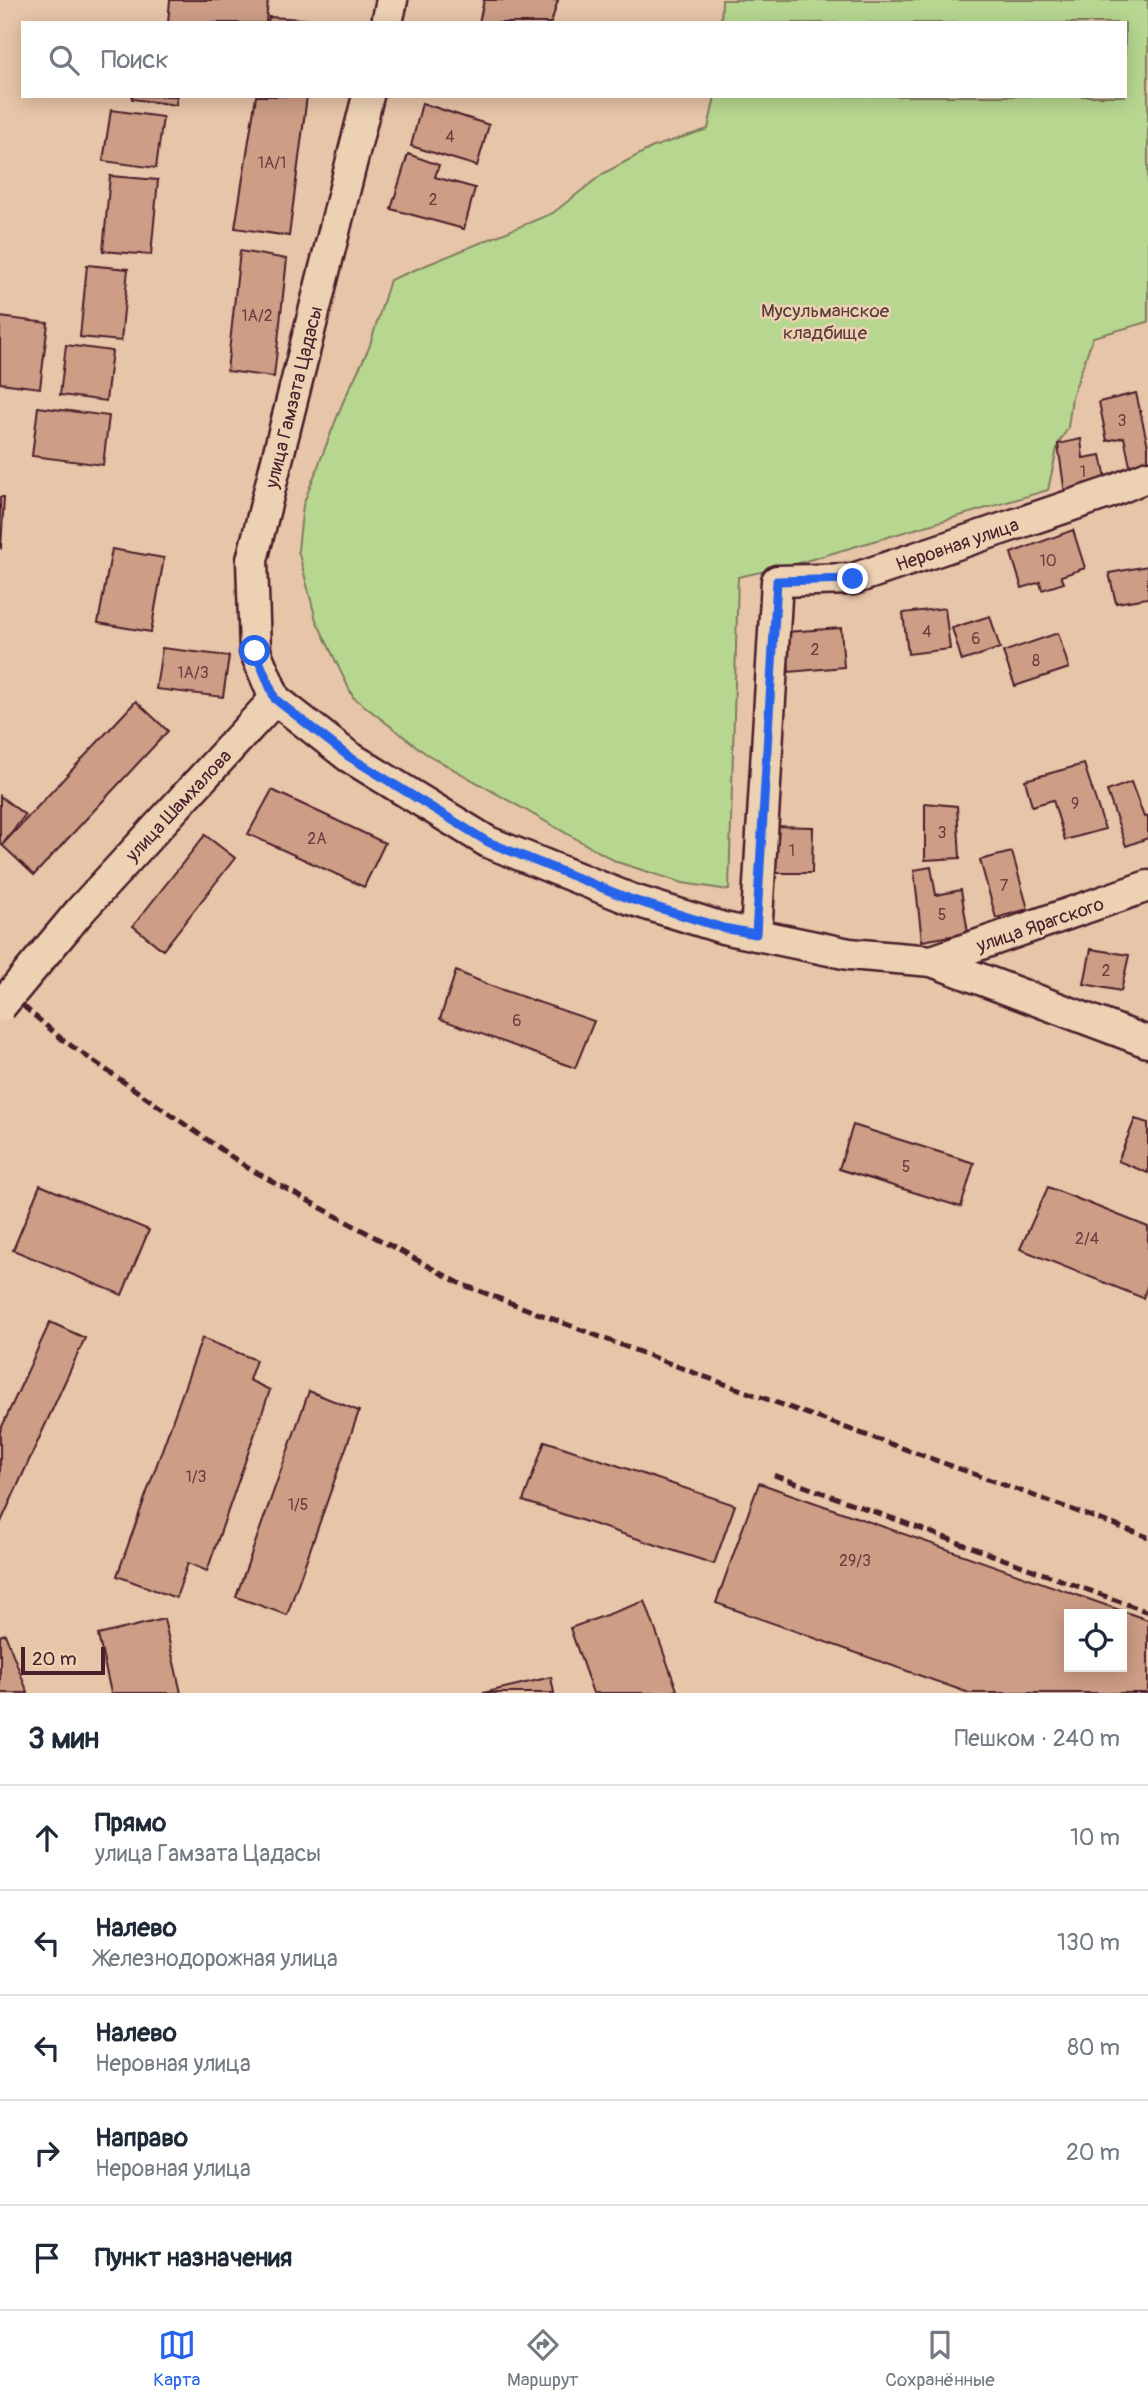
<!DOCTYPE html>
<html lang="ru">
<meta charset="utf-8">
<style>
:root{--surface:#fff;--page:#f2f2f3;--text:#1f2937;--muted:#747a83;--line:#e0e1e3;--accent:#2563eb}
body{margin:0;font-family:Pangolin,sans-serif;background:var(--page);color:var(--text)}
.controls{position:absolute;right:21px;bottom:21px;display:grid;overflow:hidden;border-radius:0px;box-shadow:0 4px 18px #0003}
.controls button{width:63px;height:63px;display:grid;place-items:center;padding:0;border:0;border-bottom:2px solid var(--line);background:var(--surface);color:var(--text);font:35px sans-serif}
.scale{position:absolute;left:21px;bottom:18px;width:84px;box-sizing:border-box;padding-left:7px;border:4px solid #4a1f2b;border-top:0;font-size:19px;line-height:24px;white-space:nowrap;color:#4a1f2b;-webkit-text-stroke:5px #ecd1b3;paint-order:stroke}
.stop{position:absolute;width:21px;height:21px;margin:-16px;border:5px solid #2563eb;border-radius:50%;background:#fff}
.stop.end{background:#2563eb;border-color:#fff;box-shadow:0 2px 7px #0008}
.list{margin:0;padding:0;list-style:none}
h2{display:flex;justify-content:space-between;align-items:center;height:91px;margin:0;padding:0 28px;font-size:30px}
h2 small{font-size:23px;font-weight:400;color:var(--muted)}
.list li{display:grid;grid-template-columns:46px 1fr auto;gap:21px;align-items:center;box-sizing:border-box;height:105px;padding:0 28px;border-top:2px solid var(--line)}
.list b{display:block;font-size:26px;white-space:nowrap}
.list p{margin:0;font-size:23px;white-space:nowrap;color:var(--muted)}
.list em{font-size:23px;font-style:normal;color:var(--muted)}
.icon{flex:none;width:38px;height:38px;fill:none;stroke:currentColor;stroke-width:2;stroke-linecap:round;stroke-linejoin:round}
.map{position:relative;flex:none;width:1148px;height:1693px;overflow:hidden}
.search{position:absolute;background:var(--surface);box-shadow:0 4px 18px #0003;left:21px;right:21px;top:21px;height:77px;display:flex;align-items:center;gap:18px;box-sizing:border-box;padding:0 24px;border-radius:0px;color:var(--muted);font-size:26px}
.sheet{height:616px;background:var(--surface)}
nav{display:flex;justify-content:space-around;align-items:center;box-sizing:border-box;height:98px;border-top:2px solid var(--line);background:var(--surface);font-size:19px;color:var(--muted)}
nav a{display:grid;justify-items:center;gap:4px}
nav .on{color:var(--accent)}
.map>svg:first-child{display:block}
.green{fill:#b7d790;stroke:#807b5e;stroke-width:2}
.building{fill:#ce9d85;stroke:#4a1f2b;stroke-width:2;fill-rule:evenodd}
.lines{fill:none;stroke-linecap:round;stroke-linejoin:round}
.minor-casing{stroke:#4a1f2b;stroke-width:35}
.minor{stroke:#ecd1b3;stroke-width:30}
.rail{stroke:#4a1f2b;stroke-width:5;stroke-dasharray:10 5;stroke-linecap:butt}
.minor-bridge-casing{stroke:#4a1f2b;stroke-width:35;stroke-linecap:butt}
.minor-bridge{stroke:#ecd1b3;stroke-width:30}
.route{stroke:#2563eb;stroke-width:9}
.labels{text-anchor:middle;stroke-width:5;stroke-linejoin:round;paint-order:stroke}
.number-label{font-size:16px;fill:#6b3e42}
.park-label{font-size:19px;fill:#5a3b3a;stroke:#ecd1b3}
.street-label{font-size:19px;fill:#4a1f2b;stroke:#ecd1b3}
</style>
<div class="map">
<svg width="1148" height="1693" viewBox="0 0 1148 1693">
<rect width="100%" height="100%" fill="#e7c5a8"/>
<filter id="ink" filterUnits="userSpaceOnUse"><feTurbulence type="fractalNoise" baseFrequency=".0143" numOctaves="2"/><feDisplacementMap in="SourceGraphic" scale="14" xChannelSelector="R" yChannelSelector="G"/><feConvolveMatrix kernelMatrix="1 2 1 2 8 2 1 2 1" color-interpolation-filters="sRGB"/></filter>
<g filter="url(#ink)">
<polygon class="green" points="722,0 1148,0 1148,322 1093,337 1072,397 1068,428 1058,444 1048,490 792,565 738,577 729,890 683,883 617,862 425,753 353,697 316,620 298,550 303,505 343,402 369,348 390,280 553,213 604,173 653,147 708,129 715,96 1125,96 1125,23 721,23"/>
<g class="building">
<polygon points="170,0 268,0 266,23 168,23"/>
<polygon points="484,0 558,0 551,23 479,23"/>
<polygon points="269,17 335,21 334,23 268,23"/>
<polygon points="132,96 177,96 176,105 132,99"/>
<polygon points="256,96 307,96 289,236 235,228"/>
<polygon points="422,103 489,125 477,166 411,146"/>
<polygon points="111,110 163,117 156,168 103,161"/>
<polygon points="408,154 439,165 435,177 475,188 464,229 391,209"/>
<polygon points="110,176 158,180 151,255 103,251"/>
<polygon points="240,251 287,259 274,377 227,371"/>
<polygon points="87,265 128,269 121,341 80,337"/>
<polygon points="0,317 48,323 40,388 0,383"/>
<polygon points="66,345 112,351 106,401 60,395"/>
<polygon points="1136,393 1148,446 1148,468 1132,475 1124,437 1107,441 1099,402"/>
<polygon points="38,407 109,416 103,465 32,456"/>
<polygon points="1081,439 1083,458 1101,455 1107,483 1065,494 1058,444"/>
<polygon points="0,497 4,497 1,548 0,547"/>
<polygon points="1073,530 1085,568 1061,576 1064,583 1042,590 1040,582 1022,588 1011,553"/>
<polygon points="112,549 164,558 151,632 98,623"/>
<polygon points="1148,566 1148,598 1116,603 1109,573"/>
<polygon points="945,608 950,649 908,654 903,613"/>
<polygon points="990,616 1000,648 962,661 952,628"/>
<polygon points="841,628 844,667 789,672 786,632"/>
<polygon points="1058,633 1069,668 1015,686 1003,652"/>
<polygon points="162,648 229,656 223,697 156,689"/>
<polygon points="136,701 168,731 34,875 2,845"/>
<polygon points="1084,764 1105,829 1065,840 1053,800 1032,806 1025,780"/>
<polygon points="1131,782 1144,817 1148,816 1148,838 1126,846 1107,791"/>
<polygon points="272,790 385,843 364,887 248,834"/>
<polygon points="0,796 25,815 2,845 0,844"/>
<polygon points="925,803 957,806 960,858 925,860"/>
<polygon points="773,826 813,827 812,873 770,873"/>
<polygon points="205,835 235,858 163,950 133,926"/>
<polygon points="1012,852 1028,909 996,918 980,860"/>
<polygon points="931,867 936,895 961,890 968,933 922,941 914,870"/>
<polygon points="1091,949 1129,955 1121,991 1084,984"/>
<polygon points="456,971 494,987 594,1021 575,1068 440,1019"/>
<polygon points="1135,1119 1148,1123 1148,1173 1118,1161"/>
<polygon points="853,1125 974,1163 961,1207 839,1169"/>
<polygon points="40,1185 149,1230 122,1295 13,1250"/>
<polygon points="1048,1187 1148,1227 1148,1284 1143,1298 1020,1249"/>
<polygon points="50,1322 85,1338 0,1524 0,1431"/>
<polygon points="202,1338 256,1360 249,1380 270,1390 207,1571 188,1563 176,1598 117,1576"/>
<polygon points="309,1391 359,1411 287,1615 236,1597"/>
<polygon points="545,1441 735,1505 714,1564 523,1501"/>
<path d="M759,1483L1148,1620V1693H969L716,1603ZM1069,1614H1122V1667H1069Z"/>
<polygon points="645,1601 677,1690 668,1693 593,1693 570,1628"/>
<polygon points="164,1619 181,1693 111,1693 98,1635"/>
<polygon points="5,1634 28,1693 0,1693 0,1636"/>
<polygon points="551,1677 554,1693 483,1693"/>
</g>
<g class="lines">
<g class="minor-casing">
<g id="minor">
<polyline points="387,23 392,0"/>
<polyline points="368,96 252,560 255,651 275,699 348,756 488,842 630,899 723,928 849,954 932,961 1148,1042"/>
<polyline points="80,911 275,699"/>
<polyline points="756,935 777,581 853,579 1108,493 1148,476"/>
<polyline points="932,961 1148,886"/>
</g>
</g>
<use href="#minor" class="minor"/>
<g class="rail">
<polyline points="0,986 63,1040 248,1168 461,1284 700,1375 1148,1537"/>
<polyline points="774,1475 1148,1612"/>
</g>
<g class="minor-bridge-casing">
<polyline id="minor-bridge" points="0,1007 80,911"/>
</g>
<use href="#minor-bridge" class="minor-bridge"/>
</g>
</g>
<g class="lines" filter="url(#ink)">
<polyline class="route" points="255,651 275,699 348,756 488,842 630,899 723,928 756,934 777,581 853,579"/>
</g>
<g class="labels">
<g class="number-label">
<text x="450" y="142">4</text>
<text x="272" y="168">1А/1</text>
<text x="433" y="205">2</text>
<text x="257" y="321">1А/2</text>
<text x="1122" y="426">3</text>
<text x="1083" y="477">1</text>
<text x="1048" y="566">10</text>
<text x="927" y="637">4</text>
<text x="976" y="644">6</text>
<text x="815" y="655">2</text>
<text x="1036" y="666">8</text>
<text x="193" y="678">1А/3</text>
<text x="1075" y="809">9</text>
<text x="942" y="838">3</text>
<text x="317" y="844">2А</text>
<text x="792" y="856">1</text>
<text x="1004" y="891">7</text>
<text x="942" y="920">5</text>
<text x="1106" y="976">2</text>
<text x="517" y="1026">6</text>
<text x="906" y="1172">5</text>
<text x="1087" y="1244">2/4</text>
<text x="196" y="1482">1/3</text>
<text x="298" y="1510">1/5</text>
<text x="855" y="1566">29/3</text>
</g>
<g class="park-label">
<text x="825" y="317">Мусульманское<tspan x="825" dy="22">кладбище</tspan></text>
</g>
<g class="street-label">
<text transform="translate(293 397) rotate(-76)" y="7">улица Гамзата Цадасы</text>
<text transform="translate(957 544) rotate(-19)" y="7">Неровная улица</text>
<text transform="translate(178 805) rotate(-47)" y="7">улица Шамхалова</text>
<text transform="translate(1040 924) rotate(-19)" y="7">улица Ярагского</text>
</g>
</g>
</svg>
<div class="controls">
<button><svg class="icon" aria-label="locate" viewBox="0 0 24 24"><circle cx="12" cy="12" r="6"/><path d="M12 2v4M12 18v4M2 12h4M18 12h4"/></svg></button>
</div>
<div class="scale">20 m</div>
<div class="stop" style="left:255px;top:651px"></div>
<div class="stop end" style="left:853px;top:579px"></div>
<div class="search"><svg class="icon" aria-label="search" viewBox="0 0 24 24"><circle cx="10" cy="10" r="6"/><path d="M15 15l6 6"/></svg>Поиск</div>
</div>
<section class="sheet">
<h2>3 мин<small>Пешком · 240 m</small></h2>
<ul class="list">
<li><svg class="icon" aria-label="ahead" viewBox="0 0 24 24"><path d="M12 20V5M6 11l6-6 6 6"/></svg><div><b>Прямо</b><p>улица Гамзата Цадасы</p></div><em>10 m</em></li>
<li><svg class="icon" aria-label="left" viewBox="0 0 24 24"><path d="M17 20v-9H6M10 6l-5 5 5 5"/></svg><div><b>Налево</b><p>Железнодорожная улица</p></div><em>130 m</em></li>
<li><svg class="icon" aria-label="left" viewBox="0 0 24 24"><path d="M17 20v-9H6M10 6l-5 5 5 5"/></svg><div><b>Налево</b><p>Неровная улица</p></div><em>80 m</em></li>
<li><svg class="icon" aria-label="right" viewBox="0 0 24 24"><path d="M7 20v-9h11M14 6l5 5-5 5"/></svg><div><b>Направо</b><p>Неровная улица</p></div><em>20 m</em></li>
<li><svg class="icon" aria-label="arrive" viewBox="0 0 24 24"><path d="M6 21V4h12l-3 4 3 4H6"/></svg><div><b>Пункт назначения</b></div></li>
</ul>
</section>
<nav>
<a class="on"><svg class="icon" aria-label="map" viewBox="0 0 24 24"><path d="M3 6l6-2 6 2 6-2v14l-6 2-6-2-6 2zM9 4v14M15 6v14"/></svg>Карта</a>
<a><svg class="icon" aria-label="directions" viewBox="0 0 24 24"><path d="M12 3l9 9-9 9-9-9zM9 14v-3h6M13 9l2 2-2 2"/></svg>Маршрут</a>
<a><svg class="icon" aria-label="saved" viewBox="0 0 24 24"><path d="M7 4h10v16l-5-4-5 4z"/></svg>Сохранённые</a>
</nav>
